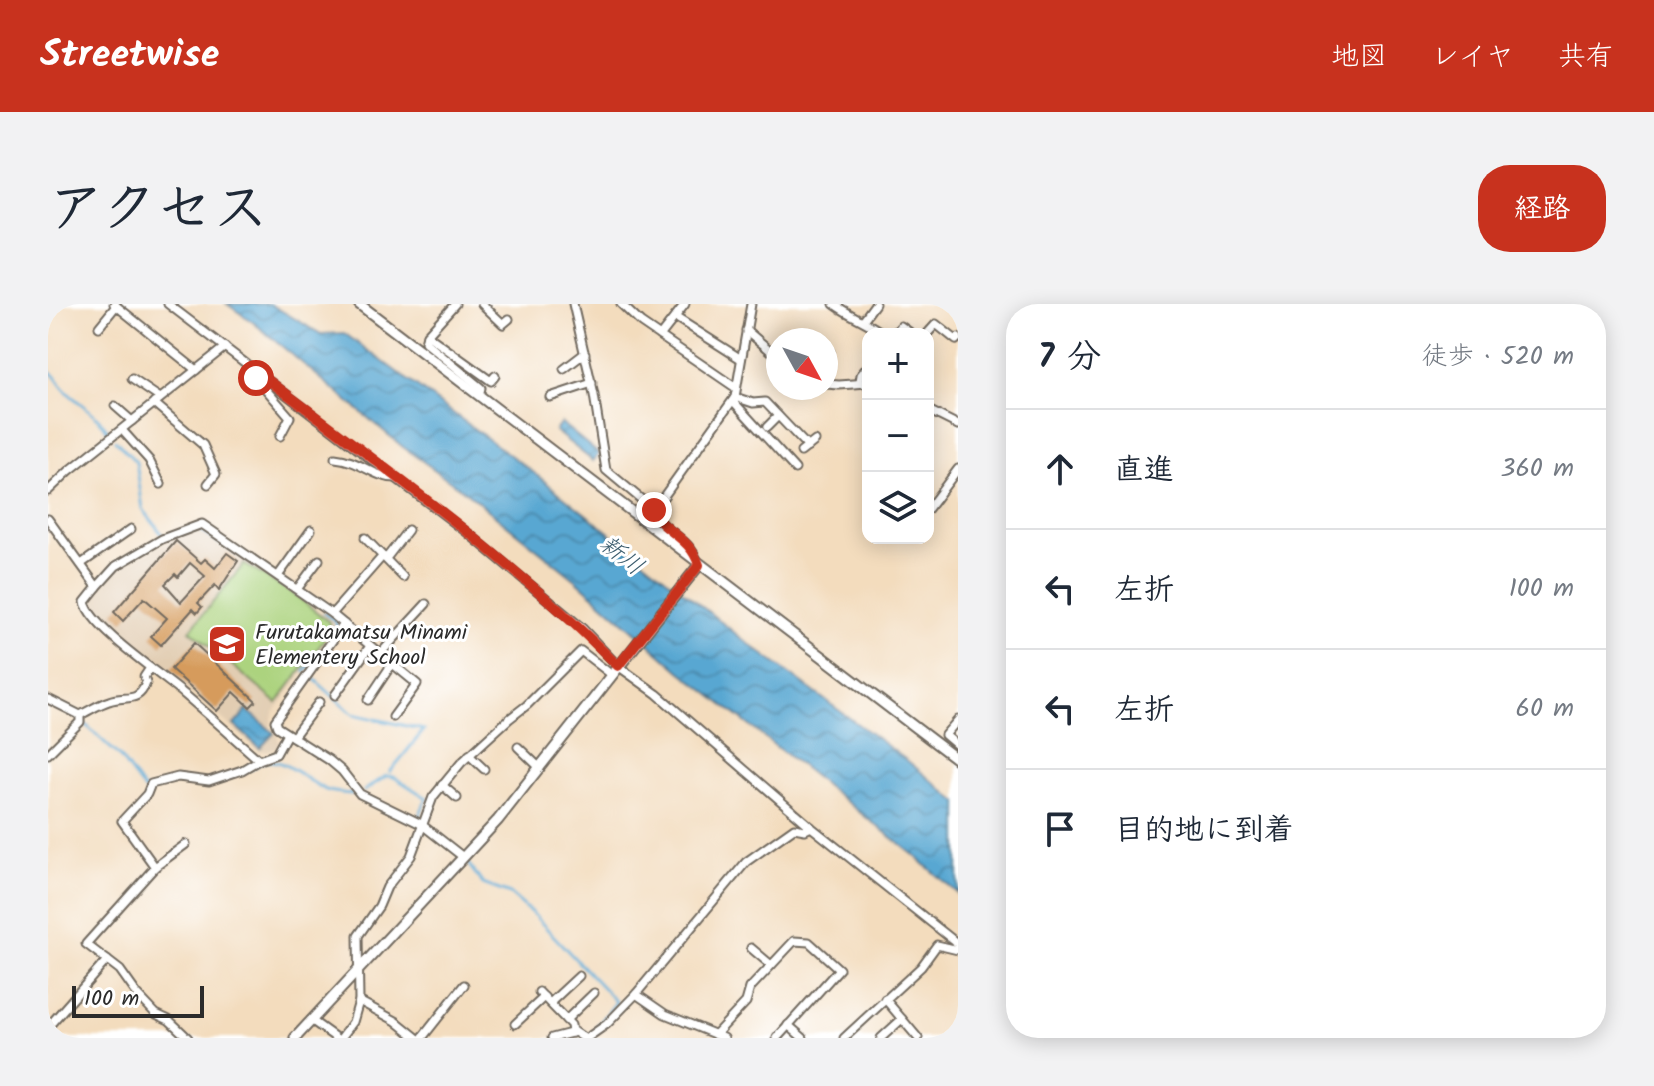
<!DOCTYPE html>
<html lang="ja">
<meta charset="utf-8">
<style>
:root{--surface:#fff;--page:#f2f2f3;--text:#1f2937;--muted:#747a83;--line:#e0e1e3;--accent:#c8321e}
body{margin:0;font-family:Kalam,"Klee One",sans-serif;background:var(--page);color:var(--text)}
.controls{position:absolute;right:24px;top:24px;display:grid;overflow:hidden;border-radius:16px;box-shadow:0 4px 20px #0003}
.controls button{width:72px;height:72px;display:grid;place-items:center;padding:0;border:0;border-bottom:2px solid var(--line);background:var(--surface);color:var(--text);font:40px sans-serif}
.compass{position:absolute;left:718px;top:24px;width:72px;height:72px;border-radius:50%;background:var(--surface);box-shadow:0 4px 20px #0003;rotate:130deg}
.scale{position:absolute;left:24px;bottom:20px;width:132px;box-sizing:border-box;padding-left:8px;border:4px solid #2b2b2b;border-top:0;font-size:22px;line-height:28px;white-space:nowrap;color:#2b2b2b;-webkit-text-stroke:6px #fff;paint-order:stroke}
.stop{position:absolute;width:24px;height:24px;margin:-18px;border:6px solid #c8321e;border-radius:50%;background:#fff}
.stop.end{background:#c8321e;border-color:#fff;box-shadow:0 2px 8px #0008}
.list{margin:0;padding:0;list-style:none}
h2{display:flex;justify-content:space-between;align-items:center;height:104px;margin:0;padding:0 32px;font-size:34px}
h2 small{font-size:26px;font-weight:400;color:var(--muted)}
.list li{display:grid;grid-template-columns:52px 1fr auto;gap:24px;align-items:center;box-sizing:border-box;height:120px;padding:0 32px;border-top:2px solid var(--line)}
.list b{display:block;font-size:30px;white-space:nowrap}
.list em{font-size:26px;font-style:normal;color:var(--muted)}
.icon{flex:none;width:44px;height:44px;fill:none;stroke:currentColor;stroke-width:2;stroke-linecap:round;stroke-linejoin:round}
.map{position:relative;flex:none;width:910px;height:734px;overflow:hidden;border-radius:32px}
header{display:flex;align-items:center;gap:48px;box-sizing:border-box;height:112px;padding:0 40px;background:var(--accent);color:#fff}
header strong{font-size:38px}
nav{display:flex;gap:44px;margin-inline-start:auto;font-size:28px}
.intro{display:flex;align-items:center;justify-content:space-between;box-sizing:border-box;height:192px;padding:0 48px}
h1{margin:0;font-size:56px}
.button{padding:20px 36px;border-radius:32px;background:var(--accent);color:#fff;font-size:28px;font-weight:700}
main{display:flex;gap:48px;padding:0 48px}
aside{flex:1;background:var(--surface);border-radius:32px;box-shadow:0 4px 20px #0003}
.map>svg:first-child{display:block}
.built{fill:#e2cdb2}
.pitch{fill:#acd37e;stroke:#6c7f54;stroke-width:2}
.water{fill:url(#water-waves);stroke:#42697e;stroke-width:2}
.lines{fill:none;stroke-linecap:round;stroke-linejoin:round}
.stream{stroke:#59a7d2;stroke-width:3}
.building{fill:#d69b5b;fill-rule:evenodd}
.minor-casing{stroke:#71695e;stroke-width:11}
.tertiary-casing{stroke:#71695e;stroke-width:13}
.minor{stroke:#fff;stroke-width:7}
.tertiary{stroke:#fff;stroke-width:9}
.route{stroke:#c8321e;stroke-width:10}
.labels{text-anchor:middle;stroke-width:6;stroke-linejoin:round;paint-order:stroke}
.poi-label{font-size:22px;fill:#2b2b2b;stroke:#fff;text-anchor:start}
.water-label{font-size:24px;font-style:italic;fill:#3d5d6e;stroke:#fff}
</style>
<header>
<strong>Streetwise</strong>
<nav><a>地図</a><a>レイヤ</a><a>共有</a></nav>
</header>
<div class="intro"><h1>アクセス</h1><a class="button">経路</a></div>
<main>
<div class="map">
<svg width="910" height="734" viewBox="0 0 910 734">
<defs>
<pattern id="water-waves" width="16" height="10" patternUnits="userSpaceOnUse" patternTransform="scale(2)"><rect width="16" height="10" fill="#59a7d2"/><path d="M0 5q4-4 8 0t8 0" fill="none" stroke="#4a88ab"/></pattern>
</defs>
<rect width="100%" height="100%" fill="#fff"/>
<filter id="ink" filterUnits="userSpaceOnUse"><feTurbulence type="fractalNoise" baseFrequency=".0125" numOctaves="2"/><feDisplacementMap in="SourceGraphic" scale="16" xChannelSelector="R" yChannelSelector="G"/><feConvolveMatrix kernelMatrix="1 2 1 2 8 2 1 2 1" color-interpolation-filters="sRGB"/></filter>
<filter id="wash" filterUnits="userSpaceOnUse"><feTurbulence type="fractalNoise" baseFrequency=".006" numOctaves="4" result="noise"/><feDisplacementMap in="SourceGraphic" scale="32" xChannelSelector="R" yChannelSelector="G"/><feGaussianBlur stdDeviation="1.8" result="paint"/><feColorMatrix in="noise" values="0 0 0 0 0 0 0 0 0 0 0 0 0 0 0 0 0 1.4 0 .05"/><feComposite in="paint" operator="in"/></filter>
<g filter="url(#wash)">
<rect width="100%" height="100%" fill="#f3dcbd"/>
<polygon class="built" points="153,228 248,289 286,319 287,325 225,410 222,425 229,430 231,439 228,444 219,447 212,447 137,383 89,346 43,304 42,298 69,265 122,236"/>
<polygon class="pitch" points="196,260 246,290 281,318 282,328 229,399 142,326"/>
<g class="water">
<polygon points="179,0 222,0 273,30 296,29 485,168 697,337 861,458 910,498 910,590 866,551 632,367 528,276 419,189 355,143 206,19"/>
<polygon points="513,119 551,150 545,157 507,127"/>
<polygon points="199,406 226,429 212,444 186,421"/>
</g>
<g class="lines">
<g class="stream">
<path d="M0,66C9,72 10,79 17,86C32,101 51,110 61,129"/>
<polyline points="67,136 88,158 95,205 114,230"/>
<polyline points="150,225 207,261"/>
<polyline points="276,309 288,317 289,327"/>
<polyline points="257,368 265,358"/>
<polyline points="264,373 305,410 376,426 342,468"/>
<polyline points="37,420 70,451 96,486 99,485"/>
<path d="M203,465C207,463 210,459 214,458C233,450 261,479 278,486C286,489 295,489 304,490"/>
<polyline points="316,487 338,472 346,473 379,494 371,512"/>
<polyline points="418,557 435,580 462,590 485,610 568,698 549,723"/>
</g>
</g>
<g id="blocks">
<g class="building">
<path d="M128,237L153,259L157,255L167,264L179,249L190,257L171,286L167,281L150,299L154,303L149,309L145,305L113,341L103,332L119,314L96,294L75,317L66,308ZM142,259L157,272L133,298L117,280L127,270L130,273Z"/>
<polygon points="146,339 208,397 202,403 186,388 169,407 123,365"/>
</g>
</g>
</g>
<g filter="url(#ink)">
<use href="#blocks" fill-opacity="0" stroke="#71695e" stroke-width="2"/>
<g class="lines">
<g class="minor-casing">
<g id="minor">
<polyline points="66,0 148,66"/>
<polyline points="120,0 421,230 534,324 570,362 609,390 763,523 910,640"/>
<polyline points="407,0 379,31 377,38 433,84 431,91"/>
<polyline points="434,0 455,20 461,15"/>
<polyline points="525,0 546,91 558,166 606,206"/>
<polyline points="573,0 593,19 688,84"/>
<path d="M786,0C802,12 820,18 836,30"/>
<polyline points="627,13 693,55"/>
<polyline points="816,15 827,0"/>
<polyline points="51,23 68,2"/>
<polyline points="698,26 730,53"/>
<polyline points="846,30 853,22 864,30"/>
<polyline points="879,30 888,20 908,36 910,34"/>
<polyline points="379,31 443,77 447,72"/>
<polyline points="612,32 637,0"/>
<polyline points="778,53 782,48"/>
<polyline points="516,65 537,49"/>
<polyline points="207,66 208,74 242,113 232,132"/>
<polyline points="84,75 112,94"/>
<polyline points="812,77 813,71 820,62"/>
<polyline points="778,80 791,81 820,79"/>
<polyline points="502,93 544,79"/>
<polyline points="687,93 705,99 717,98 760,143"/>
<polyline points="685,97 747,165"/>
<polyline points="106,99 155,141 168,170 160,180"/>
<polyline points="67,102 84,117"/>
<polyline points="880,106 910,121"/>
<polyline points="719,123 730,112"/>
<polyline points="74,126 101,156 113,180"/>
<polyline points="753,148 767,137"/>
<path d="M287,154C312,156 326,174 348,174"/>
<polyline points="0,187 21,167 177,43"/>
<polyline points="880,205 910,165"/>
<polyline points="0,215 49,283 68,262 114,235 154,220 284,310 296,320 227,417 229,423 281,456 294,467 312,490 373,520 415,553"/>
<polyline points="317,234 355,273"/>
<path d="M650,259C641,231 613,228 606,206L687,93L703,0"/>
<polyline points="33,260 83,225"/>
<polyline points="230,272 263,226"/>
<path d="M49,283L37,298C43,324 114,371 136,390C161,411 186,434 211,456L228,450L239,430"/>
<polyline points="250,284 271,256"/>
<polyline points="284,310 333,254 340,252 360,226"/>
<polyline points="296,320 369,380 345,413"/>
<polyline points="332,350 378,300"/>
<polyline points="287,391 322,342"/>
<polyline points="0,395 32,411 32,418 0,450"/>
<polyline points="320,396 344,360"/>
<path d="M32,411C41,407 51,400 61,397C78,391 90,400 98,379L96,373L102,364"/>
<polyline points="910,416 897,431 910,442"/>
<polyline points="245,433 271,398"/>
<polyline points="470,443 492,464"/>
<polyline points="421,451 436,465"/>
<polyline points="394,481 409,494"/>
<polyline points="138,540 107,563 74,517 99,490 103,480 130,473 161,477 194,466 211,456"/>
<polyline points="703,644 723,661"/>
<polyline points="59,656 72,666 89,690 108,710 121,716 140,734"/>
<polyline points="491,688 523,721 524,729"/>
<polyline points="588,690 617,710 676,734"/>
<polyline points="837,695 870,734"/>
<polyline points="502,699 531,672"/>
<polyline points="263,716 288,734"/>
<polyline points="518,716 546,689"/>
<polyline points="467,720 496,693"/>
<polyline points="740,721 755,734"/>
<polyline points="0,723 59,656 38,640 107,563"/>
<polyline points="667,731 698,698 702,684 746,637 761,638 791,665 729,734"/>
<polyline points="293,734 305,718 311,697"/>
<polyline points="369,734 348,717 311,697 310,632 331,602 339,583 363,552 385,493 413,459 461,415 479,401 533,347 564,371"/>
<polyline points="374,734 416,681"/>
<polyline points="504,734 527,728 536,734"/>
<polyline points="539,734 559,720 588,690 698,558 746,524 757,526 763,523"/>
<polyline points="796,734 873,663 889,641 910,646"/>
<polyline points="833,734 854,715"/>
</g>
</g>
<g class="tertiary-casing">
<g id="tertiary">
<polyline points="311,0 910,456"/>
<polyline points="247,734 450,516 651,261"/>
</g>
</g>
<use href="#minor" class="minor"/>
<use href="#tertiary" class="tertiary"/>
</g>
</g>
<g class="lines" filter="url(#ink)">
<path class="route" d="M208,74L207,66C331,160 460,251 570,362L651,261C642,231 612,227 606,206"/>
</g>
<defs>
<g id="school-square" transform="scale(2)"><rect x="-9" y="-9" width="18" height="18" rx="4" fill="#c8321e" stroke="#fff"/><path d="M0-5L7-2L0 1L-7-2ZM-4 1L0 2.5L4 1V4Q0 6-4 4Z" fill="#fff"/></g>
</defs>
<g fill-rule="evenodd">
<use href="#school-square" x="179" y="340"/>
</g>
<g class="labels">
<g class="poi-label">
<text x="207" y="335">Furutakamatsu Minami<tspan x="207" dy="25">Elementery School</tspan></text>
</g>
<g class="water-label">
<text transform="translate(574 251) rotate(38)" y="8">新川</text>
</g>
</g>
</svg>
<div class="controls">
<button>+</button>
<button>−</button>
<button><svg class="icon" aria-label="layers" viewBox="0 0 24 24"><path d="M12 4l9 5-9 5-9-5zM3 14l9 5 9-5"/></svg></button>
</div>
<svg class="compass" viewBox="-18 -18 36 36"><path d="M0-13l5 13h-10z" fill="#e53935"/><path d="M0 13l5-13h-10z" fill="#747a83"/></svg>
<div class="scale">100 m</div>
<div class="stop" style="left:208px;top:74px"></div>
<div class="stop end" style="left:606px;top:206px"></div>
</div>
<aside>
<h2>7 分<small>徒歩 · 520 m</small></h2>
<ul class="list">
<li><svg class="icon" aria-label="ahead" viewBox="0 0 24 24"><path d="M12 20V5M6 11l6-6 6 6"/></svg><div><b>直進</b></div><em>360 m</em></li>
<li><svg class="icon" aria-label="left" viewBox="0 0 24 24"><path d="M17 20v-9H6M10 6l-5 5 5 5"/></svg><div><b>左折</b></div><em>100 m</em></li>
<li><svg class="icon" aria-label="left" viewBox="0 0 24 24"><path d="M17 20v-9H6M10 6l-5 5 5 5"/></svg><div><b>左折</b></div><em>60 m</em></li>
<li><svg class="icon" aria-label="arrive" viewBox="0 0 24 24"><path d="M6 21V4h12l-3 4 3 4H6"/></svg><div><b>目的地に到着</b></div></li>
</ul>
</aside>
</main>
